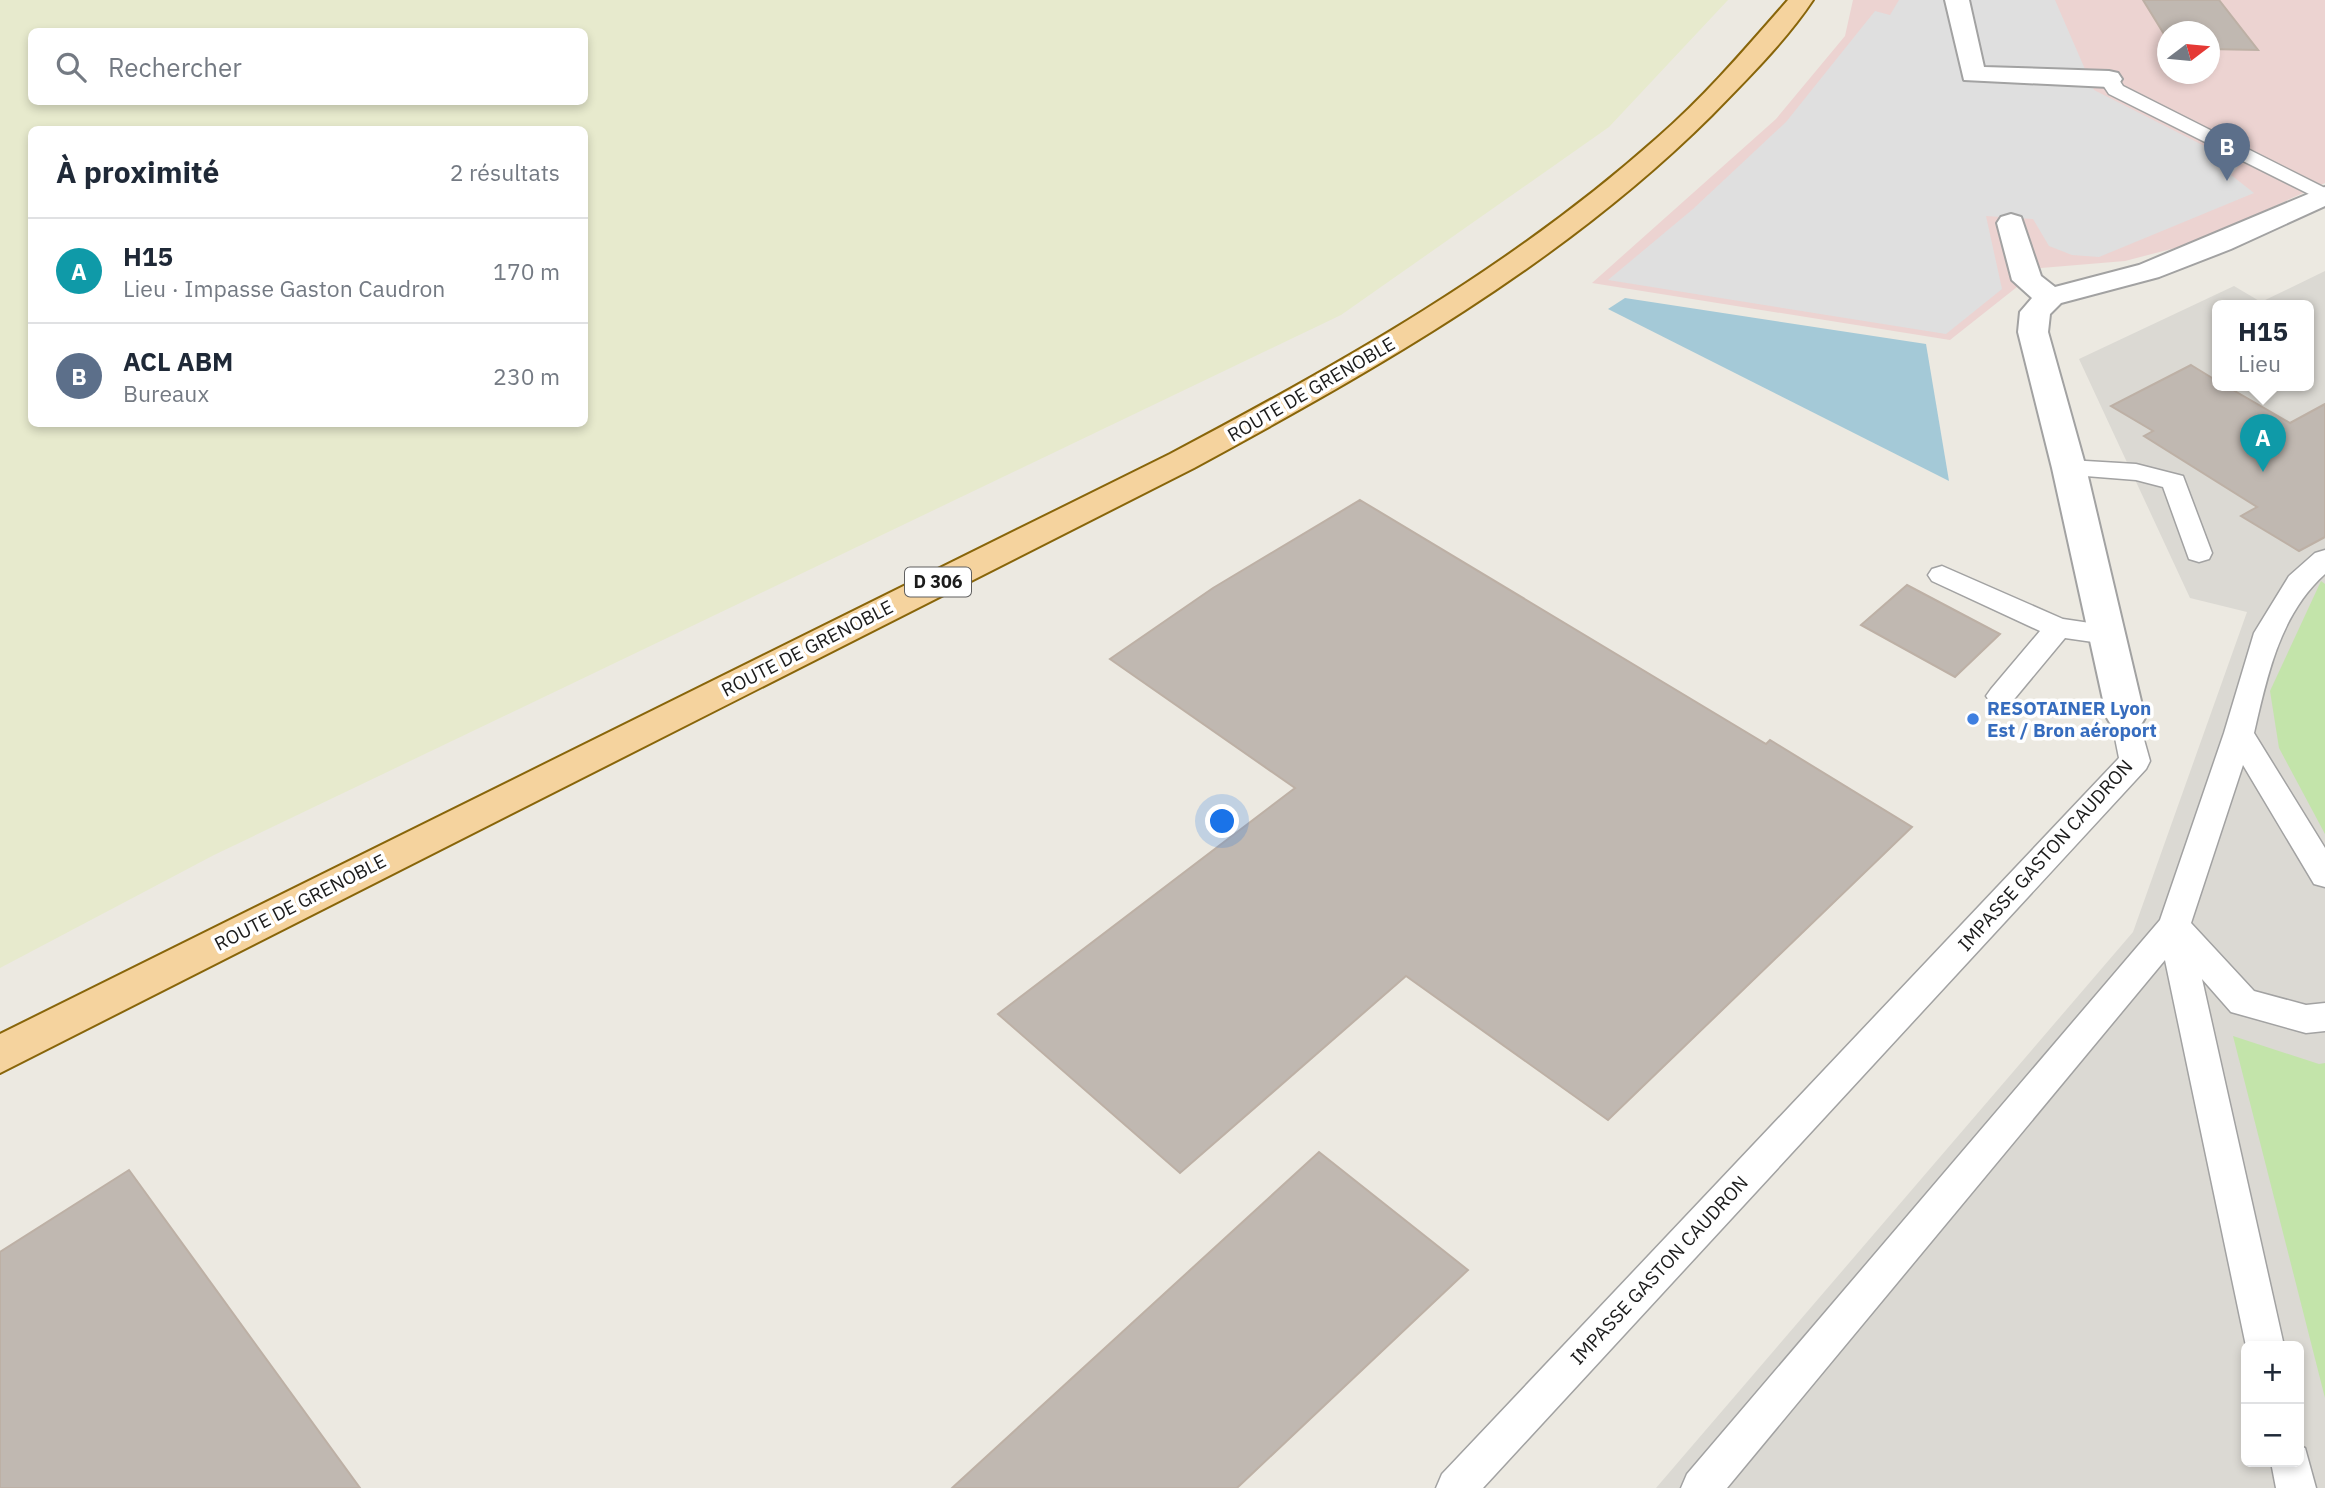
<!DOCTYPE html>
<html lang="fr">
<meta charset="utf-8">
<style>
:root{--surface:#fff;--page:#f6f6f7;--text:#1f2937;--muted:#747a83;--line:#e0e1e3;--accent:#b9160d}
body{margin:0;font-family:"IBM Plex Sans",sans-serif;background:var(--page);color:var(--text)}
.controls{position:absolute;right:21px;bottom:21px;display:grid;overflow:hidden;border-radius:10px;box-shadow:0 4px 10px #0003}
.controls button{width:63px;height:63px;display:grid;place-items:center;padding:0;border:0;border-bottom:2px solid var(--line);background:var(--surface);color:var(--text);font:35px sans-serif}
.compass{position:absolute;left:2157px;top:21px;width:63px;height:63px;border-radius:50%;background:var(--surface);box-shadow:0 4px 10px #0003;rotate:74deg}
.you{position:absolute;left:1223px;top:822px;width:24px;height:24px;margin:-18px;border:5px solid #fff;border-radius:50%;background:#1a73e8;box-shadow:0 0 0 10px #1a73e833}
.badge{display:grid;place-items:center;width:46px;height:46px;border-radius:50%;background:var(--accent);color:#fff;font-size:23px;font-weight:700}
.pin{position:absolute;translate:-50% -58px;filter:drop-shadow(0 2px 4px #0008)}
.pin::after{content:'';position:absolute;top:37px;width:24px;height:21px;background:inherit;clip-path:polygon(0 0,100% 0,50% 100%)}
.popup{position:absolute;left:2212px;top:300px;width:102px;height:91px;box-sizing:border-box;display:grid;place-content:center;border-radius:10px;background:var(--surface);filter:drop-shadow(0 2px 5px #0005);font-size:23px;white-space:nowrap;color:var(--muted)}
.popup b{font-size:26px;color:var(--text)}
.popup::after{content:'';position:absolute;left:50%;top:100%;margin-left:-14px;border:14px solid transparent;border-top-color:var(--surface)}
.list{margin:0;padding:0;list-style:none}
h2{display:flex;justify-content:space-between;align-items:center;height:91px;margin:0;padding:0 28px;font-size:30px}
h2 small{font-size:23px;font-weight:400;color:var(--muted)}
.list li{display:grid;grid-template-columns:46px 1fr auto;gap:21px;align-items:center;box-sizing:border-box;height:105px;padding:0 28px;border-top:2px solid var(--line)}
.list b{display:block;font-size:26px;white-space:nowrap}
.list p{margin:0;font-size:23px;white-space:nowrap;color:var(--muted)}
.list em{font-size:23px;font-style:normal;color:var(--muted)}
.icon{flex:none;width:38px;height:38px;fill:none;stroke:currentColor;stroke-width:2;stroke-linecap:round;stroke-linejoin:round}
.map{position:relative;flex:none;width:2325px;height:1488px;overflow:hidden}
.search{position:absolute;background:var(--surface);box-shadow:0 4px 10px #0003;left:28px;top:28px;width:560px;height:77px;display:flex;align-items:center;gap:18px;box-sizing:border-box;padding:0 24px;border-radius:10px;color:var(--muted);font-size:26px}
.panel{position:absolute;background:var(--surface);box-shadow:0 4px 10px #0003;left:28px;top:126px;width:560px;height:301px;border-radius:10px}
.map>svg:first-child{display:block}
.commercial{fill:#ecd3d1;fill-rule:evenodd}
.airport{fill:#dbd9d3;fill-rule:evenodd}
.farmland{fill:#e7eacd;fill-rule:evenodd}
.grass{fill:#c3e4aa}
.parking{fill:#dfdfdf}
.water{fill:#a4c9d7}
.building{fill:#c0b8b1;stroke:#bdb0a5;stroke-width:2}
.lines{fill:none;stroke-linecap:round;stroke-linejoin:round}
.lane-casing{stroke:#a2a2a2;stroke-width:3}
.street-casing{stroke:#a2a2a2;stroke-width:4}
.primary-casing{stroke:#88650a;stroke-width:4}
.lane{fill:#fff;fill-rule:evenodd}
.street{fill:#fff;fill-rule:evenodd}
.primary{fill:#f5d39e;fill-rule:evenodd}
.shop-dot{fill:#3f7fe0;stroke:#fff;stroke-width:2.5}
.labels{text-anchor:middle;stroke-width:7;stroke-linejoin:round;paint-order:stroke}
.shield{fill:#fff;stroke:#5f5f5f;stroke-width:2}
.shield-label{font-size:18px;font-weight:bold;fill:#1b1b1b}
.street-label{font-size:19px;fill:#1b1b1b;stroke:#fff}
.shop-label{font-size:19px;font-weight:bold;fill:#366cbe;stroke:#fff;text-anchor:start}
</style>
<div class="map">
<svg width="2325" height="1488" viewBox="0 0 2325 1488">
<rect width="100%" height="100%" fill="#ece9e1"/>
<path class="commercial" d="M1853,0H2325V183L2194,243L2125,261L2041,268L1950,340L1592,283L1776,119L1845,36ZM2168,32H2210V74H2168Z"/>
<path class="airport" d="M2325,271V1488H1656L2133,932L2247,612L2190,598L2079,359L2234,286L2261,302ZM2218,306H2308V386H2218ZM2246,1346H2299V1462H2246Z"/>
<path class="farmland" d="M0,0H1728L1609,127L1341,315L214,855L0,968ZM32,32H584V102H32ZM32,130H584V424H32Z"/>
<g class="grass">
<polygon points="2321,581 2325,584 2325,834 2279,748 2270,691"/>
<polygon points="2233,1036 2319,1064 2325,1063 2325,1398"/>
</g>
<polygon class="parking" points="1899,0 2055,0 2094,90 2240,164 2231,175 2254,193 2099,257 2072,255 2049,246 2033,219 1986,216 2002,289 1946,334 1608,280 1693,209 1786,122 1875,11 1890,15"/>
<polygon class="water" points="1625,298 1926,344 1949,481 1608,309"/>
<g class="building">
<polygon points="2143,0 2219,0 2258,50 2209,49 2209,32 2167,32 2167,39"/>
<polygon points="2191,365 2217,381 2217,386 2226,386 2290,423 2325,404 2325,537 2299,551 2241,516 2257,507 2144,436 2153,431 2111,406"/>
<polygon points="1360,500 1766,744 1770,740 1912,827 1608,1120 1406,976 1180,1173 998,1014 1295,788 1110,659 1213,588"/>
<polygon points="1907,585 2000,634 1955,677 1861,625"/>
<polygon points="1319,1152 1468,1270 1237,1488 952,1488"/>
<polygon points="129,1170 360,1488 0,1488 0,1252"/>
</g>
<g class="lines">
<g class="lane-casing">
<g id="lane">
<polygon points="2109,73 2116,75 2123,86 2325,188 2325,202 2109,94 2099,79"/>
<polygon points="2069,460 2136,464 2183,476 2212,553 2209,559 2199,562 2189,559 2163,487 2136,480 2060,474 2056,468 2060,462"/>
<path d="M2325,550V574C2280,614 2267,676 2254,733L2325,848V887L2314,884L2243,765L2191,923L2254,991L2306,1005L2325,1003V1031L2306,1033L2231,1012L2202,979L2284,1346H2246L2165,960L1727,1488H1681L1687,1474L2160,920L2224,733L2254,633L2289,576L2315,553Z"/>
<polygon points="1942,566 2063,619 2117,627 2121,634 2117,641 2107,644 2065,638 2011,703 2001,706 1991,703 1986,696 1991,689 2040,631 1932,581 1928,575 1932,569"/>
<polygon points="2126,708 2136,711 2150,761 2146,769 1483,1488 1436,1488 1442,1474 2119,758 2111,718 2116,711"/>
<polygon points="2299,1446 2305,1448 2316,1488 2276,1488 2271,1462 2299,1462"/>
</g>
</g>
<g class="street-casing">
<g id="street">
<polygon points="1945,0 1969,0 1984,67 2109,71 2118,73 2122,79 2118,85 2109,87 1964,80"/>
<polygon points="2325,187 2325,206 2231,249 2159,277 2061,303 2050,314 2048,332 2086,468 2145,718 2139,728 2126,731 2113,728 2107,718 2052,468 2018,332 2020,312 2032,298 2012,280 1997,223 2001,217 2011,214 2021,217 2041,276 2055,287 2139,265"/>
</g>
</g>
<g class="primary-casing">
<path id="primary" d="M1788,0H1813C1785,42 1747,79 1712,115C1562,264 1378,368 1194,468L0,1073V1034L1170,454C1342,363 1511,268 1657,138C1705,96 1746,48 1788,0Z"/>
</g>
<use href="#lane" class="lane"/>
<use href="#street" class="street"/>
<use href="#primary" class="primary"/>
</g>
<circle class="shop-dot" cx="1973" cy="719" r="7"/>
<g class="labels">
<rect class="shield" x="905" y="567.5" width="66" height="29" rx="5"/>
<g class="shield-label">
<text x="938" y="588">D 306</text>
</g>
<g class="street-label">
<text transform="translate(1311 389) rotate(-30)" y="7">ROUTE DE GRENOBLE</text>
<text transform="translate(807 648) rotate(-27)" y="7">ROUTE DE GRENOBLE</text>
<text transform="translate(2045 855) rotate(-48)" y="7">IMPASSE GASTON CAUDRON</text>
<text transform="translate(300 902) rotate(-27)" y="7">ROUTE DE GRENOBLE</text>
<text transform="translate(1659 1270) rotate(-47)" y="7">IMPASSE GASTON CAUDRON</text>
</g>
<g class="shop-label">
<text x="1987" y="715">RESOTAINER Lyon<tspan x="1987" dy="22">Est / Bron aéroport</tspan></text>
</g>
</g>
</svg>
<div class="controls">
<button>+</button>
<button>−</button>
</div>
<svg class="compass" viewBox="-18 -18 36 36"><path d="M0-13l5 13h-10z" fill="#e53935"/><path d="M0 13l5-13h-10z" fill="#747a83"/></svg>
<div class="you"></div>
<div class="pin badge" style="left:2263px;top:472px;background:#0f9aa8">A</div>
<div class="popup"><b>H15</b>Lieu</div>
<div class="pin badge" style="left:2227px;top:181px;background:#5c6f8a">B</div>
<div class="search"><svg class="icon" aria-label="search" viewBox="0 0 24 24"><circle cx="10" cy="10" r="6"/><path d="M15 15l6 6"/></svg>Rechercher</div>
<section class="panel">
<h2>À proximité<small>2 résultats</small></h2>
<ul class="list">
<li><span class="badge" style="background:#0f9aa8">A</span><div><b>H15</b><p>Lieu · Impasse Gaston Caudron</p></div><em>170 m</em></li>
<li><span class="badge" style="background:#5c6f8a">B</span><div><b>ACL ABM</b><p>Bureaux</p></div><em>230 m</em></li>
</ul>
</section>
</div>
